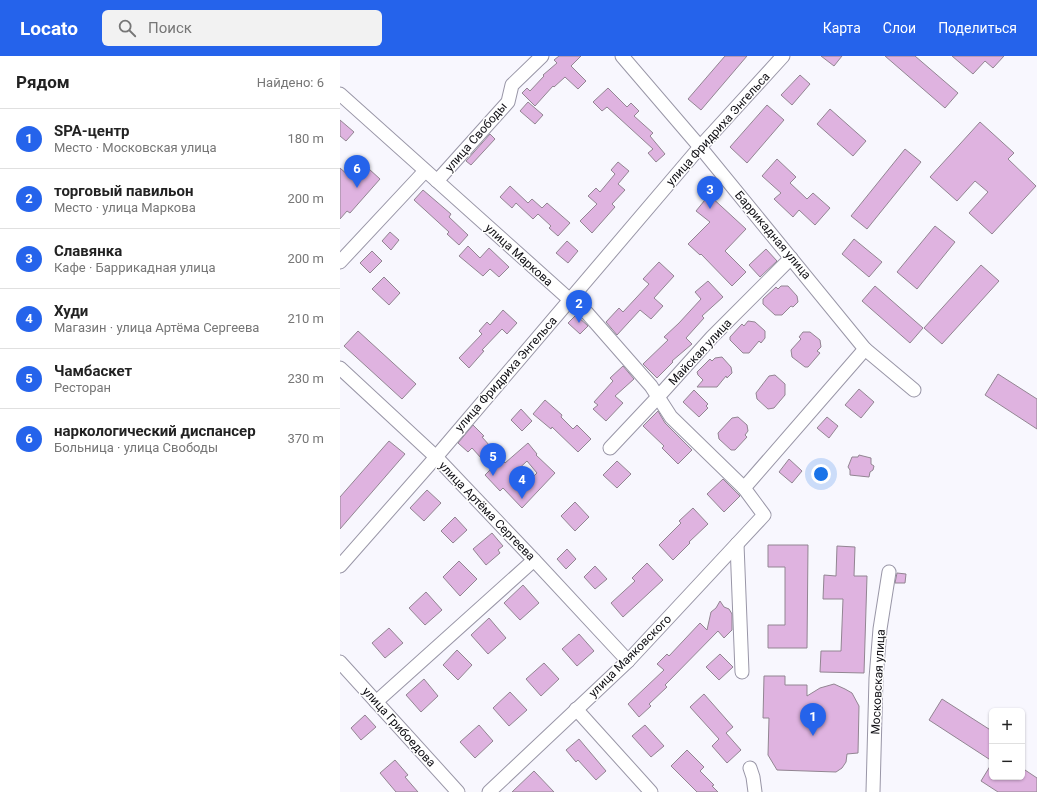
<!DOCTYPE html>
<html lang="ru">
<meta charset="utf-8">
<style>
:root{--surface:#fff;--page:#f2f2f2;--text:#222;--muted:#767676;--line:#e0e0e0;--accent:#2563eb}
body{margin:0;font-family:Roboto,sans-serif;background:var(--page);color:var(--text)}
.controls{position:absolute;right:12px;bottom:12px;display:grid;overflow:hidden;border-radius:6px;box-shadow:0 1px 3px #0004}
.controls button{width:36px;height:36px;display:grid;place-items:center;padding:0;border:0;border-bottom:1px solid var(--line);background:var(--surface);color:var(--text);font:20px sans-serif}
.you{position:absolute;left:481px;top:418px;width:14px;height:14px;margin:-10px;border:3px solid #fff;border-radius:50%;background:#1a73e8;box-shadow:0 0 0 6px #1a73e833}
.badge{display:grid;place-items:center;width:26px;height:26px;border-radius:50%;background:var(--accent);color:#fff;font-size:13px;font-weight:700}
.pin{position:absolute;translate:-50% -33px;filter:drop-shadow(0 1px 2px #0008)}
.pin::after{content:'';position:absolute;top:21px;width:14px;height:12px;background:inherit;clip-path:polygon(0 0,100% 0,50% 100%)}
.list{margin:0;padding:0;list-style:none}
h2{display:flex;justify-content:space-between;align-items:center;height:52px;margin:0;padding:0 16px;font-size:17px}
h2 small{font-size:13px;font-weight:400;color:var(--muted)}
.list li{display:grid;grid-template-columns:26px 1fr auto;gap:12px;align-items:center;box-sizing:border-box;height:60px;padding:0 16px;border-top:1px solid var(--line)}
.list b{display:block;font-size:15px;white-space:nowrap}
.list p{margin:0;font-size:13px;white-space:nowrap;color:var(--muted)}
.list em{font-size:13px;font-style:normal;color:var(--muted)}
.icon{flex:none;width:22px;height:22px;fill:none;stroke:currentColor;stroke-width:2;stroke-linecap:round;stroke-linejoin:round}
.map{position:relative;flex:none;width:697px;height:736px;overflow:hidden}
header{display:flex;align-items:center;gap:24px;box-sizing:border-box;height:56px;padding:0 20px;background:var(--accent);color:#fff}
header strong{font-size:19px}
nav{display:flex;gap:22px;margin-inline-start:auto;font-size:14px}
.search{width:280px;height:36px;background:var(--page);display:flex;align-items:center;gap:10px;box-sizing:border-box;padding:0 14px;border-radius:6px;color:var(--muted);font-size:15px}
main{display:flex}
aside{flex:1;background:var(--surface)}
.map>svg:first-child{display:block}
.building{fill:#dfb3e0;stroke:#928592;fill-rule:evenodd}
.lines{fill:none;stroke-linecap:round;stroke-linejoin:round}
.minor-casing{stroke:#9996a7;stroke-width:15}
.minor{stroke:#fff;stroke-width:13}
.labels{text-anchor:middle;stroke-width:3;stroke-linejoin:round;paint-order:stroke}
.street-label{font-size:12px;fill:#0f0e13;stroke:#fff}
</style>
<header>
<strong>Locato</strong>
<div class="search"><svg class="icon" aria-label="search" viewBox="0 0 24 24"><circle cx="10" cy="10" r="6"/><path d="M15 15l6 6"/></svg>Поиск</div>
<nav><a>Карта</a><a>Слои</a><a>Поделиться</a></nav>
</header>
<main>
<aside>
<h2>Рядом<small>Найдено: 6</small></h2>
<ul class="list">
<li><span class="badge">1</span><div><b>SPA-центр</b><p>Место · Московская улица</p></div><em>180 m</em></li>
<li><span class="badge">2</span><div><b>торговый павильон</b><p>Место · улица Маркова</p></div><em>200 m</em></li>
<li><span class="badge">3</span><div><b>Славянка</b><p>Кафе · Баррикадная улица</p></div><em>200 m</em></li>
<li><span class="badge">4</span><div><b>Худи</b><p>Магазин · улица Артёма Сергеева</p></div><em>210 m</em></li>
<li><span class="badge">5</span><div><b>Чамбаскет</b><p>Ресторан</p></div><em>230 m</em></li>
<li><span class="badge">6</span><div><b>наркологический диспансер</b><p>Больница · улица Свободы</p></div><em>370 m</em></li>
</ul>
</aside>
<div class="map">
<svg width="697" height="736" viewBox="0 0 697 736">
<rect width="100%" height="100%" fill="#f8f7fe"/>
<g class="building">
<polygon points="219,0 241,0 231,10 246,25 238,33 225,21 214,31 213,30 195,50 182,37 187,32 190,35 204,20 203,19 217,7 214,4"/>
<polygon points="385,0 407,0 361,54 348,43"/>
<polygon points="481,0 502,0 494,10"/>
<polygon points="545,0 575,0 618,37 605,52"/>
<polygon points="612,0 664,0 653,12 645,5 633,18"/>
<polygon points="460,19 470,28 452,49 441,39"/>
<polygon points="268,32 287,51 291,47 299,55 294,60 313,77 310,80 325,98 316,106 308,97 313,93 267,51 262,55 253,46"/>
<polygon points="188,46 203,59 195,68 180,55"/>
<polygon points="427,49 444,64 407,107 390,91"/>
<polygon points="490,53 526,85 513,100 477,68"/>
<polygon points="0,64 14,76 6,85 0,80"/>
<polygon points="640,66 674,97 668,103 696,130 652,178 629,157 648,136 635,125 617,145 590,121"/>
<polygon points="150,78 155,83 131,109 126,105"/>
<polygon points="565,93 581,106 527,173 511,160"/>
<polygon points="437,103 456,121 450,127 467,143 473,137 490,152 475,169 459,154 453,161 434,143 441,137 422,120"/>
<polygon points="278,106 289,115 278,128 285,134 272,148 275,151 252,177 240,165 257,148 248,140 256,132 260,136 275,118 271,114"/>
<polygon points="0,112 17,127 29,113 40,123 10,157 7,155 0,163"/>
<polygon points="170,130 188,147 192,143 202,152 207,147 230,167 218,180 209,172 211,170 198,158 193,163 176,147 172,152 160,141"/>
<polygon points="83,134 111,158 109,161 128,179 119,189 107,178 109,176 74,144"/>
<polygon points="369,139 406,173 385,195 406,216 392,230 361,198 360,199 348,188 370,166 356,155"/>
<polygon points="595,170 615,186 577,233 557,216"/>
<polygon points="50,176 59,184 51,194 42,185"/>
<polygon points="514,183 542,206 529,221 502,198"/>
<polygon points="227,185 238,195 228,207 216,197"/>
<polygon points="128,190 140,202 149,192 169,211 159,221 150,213 143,220 119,200"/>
<polygon points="426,193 437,205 420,221 409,209"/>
<polygon points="32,195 42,205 30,217 20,207"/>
<polygon points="319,206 334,220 314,242 323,250 311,263 300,254 277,279 266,266 279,252 283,256 309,228 303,223"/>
<polygon points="641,209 659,225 602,288 584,272"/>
<polygon points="44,221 60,237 49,249 32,233"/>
<polygon points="368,225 383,241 362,260 364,262 346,282 352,288 332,305 333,306 317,322 303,308 328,284 324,281 339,267 361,243 355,236"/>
<polygon points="441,230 448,230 457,240 458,246 453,251 451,250 442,259 435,259 423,248 423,243 436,231 438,233"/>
<polygon points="535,230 583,272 570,287 522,245"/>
<polygon points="163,254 177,267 167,278 162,273 142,294 144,295 129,312 119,302 142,278 139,275 147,266 150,269"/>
<polygon points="236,259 248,270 240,278 228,267"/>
<polygon points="408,265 415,266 425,275 425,282 421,287 419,285 409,297 403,297 390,284 390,281 402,268 404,270"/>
<polygon points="18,275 76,328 62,343 4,290"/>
<polygon points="463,276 470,276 480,284 481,291 477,295 480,297 468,311 465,311 452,301 451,294 461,283 459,281"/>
<polygon points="382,301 391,311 392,317 387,322 386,320 377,331 357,331 363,324 358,319 357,316 370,303 372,305 375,302"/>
<polygon points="283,310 294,323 275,340 283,347 266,365 253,353 258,349 254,346 273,325 270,322"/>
<polygon points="658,318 697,343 697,373 645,339"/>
<polygon points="435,319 445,328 445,339 434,352 428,353 417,343 416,337 429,320"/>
<polygon points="519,333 534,346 521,362 505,349"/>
<polygon points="354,334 368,348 366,350 368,352 359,361 343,346"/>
<polygon points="205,344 222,359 221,361 233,373 237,369 251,383 238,396 212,371 211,373 193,358"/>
<polygon points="181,353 192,365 182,375 171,364"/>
<polygon points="318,355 325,367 352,394 338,408 322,392 324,390 303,370"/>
<polygon points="398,361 407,369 408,375 405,379 407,381 395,394 391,394 379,383 378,377 392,362"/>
<polygon points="487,361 498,370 489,382 477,372"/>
<path d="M133,369L144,380L142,381L165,407L188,387L197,398L196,399L215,417L182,452L163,432L160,435L145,419L151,413L132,392L128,396L118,387ZM187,405L197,417L183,431L172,419Z"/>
<polygon points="49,385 65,398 0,473 0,441"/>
<polygon points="519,399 531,402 531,408 534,410 533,414 530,416 529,421 510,419 510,414 508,411 512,401 518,401"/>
<polygon points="449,403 462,415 452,427 439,416"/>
<polygon points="277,405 291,418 277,432 263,419"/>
<polygon points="383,423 400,440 384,456 367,438"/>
<polygon points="87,434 101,447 84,465 70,452"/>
<polygon points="235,446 249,461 235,475 221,460"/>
<polygon points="353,452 368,468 349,486 350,487 333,504 319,489 341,467 339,465"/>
<polygon points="115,461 127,474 113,487 101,475"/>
<polygon points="152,477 163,490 158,494 160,497 146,509 133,493"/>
<polygon points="428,489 468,489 467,592 428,592 428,569 445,569 445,511 428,511"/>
<polygon points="497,490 515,491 514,520 527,520 524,617 480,616 481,595 501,595 503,543 483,543 484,519 496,520"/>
<polygon points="227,493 236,503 226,513 217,503"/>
<polygon points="119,505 137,523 120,540 103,521"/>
<polygon points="307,507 323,524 283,561 271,547 295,525 292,522"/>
<polygon points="255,510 267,523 255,533 244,521"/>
<polygon points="557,517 566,518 565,527 555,527"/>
<polygon points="183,529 199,547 180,564 164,547"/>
<polygon points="86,536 102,554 85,569 69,552"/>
<polygon points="380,545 384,551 389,553 392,558 392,574 384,582 378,575 325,629 327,631 309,648 311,650 299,661 288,648 324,614 317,608 327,598 329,600 360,567 367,574 371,556 376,552"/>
<polygon points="149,562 166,582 148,598 131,579"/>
<polygon points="49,572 63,587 45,602 32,587"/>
<polygon points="239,578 254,595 237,610 222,593"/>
<polygon points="117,594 132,609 118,624 103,609"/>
<polygon points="380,598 393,611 379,624 366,611"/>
<polygon points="204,607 219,623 201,640 186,623"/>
<polygon points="424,620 445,620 445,629 467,629 467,640 480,632 494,628 505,633 512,637 519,650 518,697 507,698 506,706 502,712 496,716 437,714 428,699 429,662 423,662"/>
<polygon points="84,623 98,640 81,656 66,639"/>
<polygon points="170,636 187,654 169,670 153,652"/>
<polygon points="364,638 393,671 386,677 401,694 387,707 372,690 379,683 350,651"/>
<polygon points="602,643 652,675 652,705 589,664"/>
<polygon points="25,659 36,671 21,684 11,672"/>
<polygon points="139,669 153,685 135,702 120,686"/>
<polygon points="305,669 324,690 311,701 292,680"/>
<polygon points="239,683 266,715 256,724 238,704 236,706 226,694"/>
<polygon points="347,694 364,711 360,715 374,729 372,730 378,736 357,736 331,710"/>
<polygon points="55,704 68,719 65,721 78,736 56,736 40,717"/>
<polygon points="652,707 652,721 682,721 682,712 697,722 697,736 658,736 641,725"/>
<polygon points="194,715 214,736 172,736"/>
</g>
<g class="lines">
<g class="minor-casing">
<g id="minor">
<polyline points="282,0 360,91 525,293 574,334"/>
<polyline points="0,38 230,244 247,257 311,330 331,361 404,432 424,459 288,605 149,736"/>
<polyline points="97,125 168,46 172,29 202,0"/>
<polyline points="0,206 85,115"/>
<polyline points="0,312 96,401 194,504 288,605"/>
<polyline points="270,392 318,341 372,281 451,202"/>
<polyline points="404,432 525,293"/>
<polyline points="397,488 402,616"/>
<polyline points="0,510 96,401 360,91 443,0"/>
<polyline points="0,606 118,736"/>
<polyline points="36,646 194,504"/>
<polyline points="236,653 311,736"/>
<polyline points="410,712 413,721 415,736"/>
<polyline points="533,736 536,622 540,573 549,516"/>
</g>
</g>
<use href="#minor" class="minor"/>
</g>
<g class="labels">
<g class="street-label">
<text transform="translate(378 73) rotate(-48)" y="4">улица Фридриха Энгельса</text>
<text transform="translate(136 81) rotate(-49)" y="4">улица Свободы</text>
<text transform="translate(433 179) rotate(50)" y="4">Баррикадная улица</text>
<text transform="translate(179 199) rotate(42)" y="4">улица Маркова</text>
<text transform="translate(360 296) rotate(-47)" y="4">Майская улица</text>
<text transform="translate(166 318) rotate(-49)" y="4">улица Фридриха Энгельса</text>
<text transform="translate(147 455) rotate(46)" y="4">улица Артёма Сергеева</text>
<text transform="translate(290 600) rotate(-45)" y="4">улица Маяковского</text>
<text transform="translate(538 626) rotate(-87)" y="4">Московская улица</text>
<text transform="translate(59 671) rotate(48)" y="4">улица Грибоедова</text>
</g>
</g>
</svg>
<div class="controls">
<button>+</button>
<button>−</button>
</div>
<div class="you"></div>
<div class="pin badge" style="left:473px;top:680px">1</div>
<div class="pin badge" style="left:239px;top:267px">2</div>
<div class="pin badge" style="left:370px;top:153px">3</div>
<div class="pin badge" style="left:182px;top:443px">4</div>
<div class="pin badge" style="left:153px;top:420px">5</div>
<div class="pin badge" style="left:17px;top:132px">6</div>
</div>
</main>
